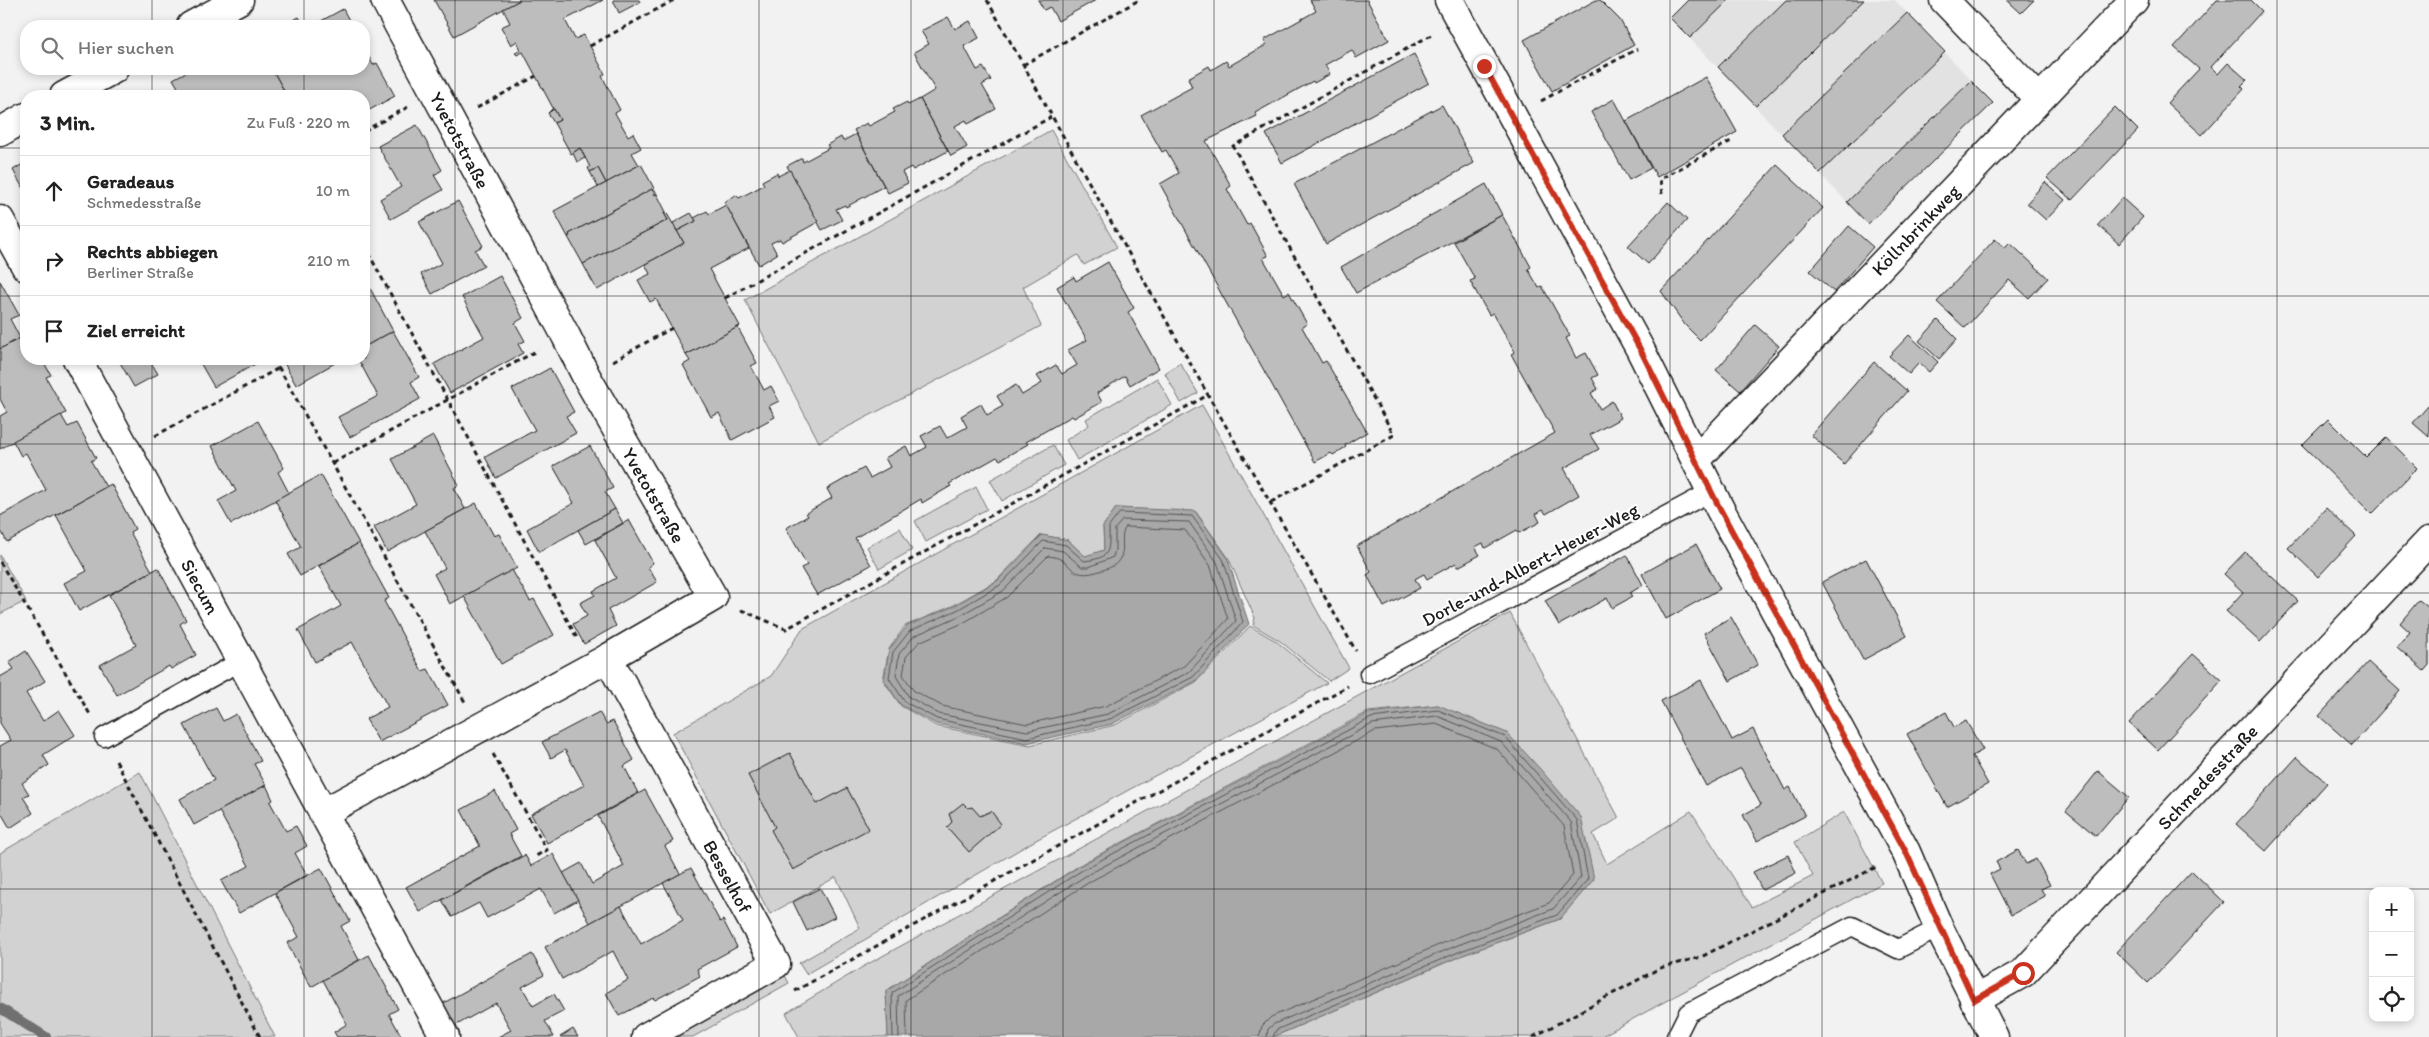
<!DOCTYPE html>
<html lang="de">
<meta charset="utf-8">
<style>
:root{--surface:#fff;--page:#f6f6f6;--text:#222;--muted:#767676;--line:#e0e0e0}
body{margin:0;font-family:Itim,sans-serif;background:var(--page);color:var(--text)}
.controls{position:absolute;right:15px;bottom:15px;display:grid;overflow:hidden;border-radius:10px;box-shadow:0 2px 8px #0003}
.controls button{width:45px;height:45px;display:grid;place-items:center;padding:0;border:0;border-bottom:1px solid var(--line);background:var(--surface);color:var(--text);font:25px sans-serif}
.stop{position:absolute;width:15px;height:15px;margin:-11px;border:4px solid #c8321e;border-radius:50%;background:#fff}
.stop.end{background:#c8321e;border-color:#fff;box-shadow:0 1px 5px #0008}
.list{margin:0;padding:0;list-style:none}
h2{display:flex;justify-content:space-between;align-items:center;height:65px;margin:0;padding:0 20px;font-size:21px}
h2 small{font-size:16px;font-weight:400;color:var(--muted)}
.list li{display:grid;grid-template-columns:32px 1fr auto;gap:15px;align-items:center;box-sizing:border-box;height:70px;padding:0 20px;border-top:1px solid var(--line)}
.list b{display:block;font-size:19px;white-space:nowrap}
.list p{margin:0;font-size:16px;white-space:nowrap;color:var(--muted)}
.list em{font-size:16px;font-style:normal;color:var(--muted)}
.icon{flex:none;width:28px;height:28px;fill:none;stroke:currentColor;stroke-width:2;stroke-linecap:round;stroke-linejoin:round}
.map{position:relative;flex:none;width:2429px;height:1037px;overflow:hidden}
.search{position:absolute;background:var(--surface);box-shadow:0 2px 8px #0003;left:20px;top:20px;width:350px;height:55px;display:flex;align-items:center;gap:12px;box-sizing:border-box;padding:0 18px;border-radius:20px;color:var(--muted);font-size:19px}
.panel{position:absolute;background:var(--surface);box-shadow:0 2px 8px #0003;left:20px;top:90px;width:350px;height:275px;border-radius:20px}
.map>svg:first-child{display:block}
.built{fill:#e2e2e2}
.green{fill:#d2d2d2;stroke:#777}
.water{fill:#a8a8a8;stroke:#707070}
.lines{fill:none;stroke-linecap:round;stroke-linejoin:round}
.shore{stroke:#545454;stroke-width:1}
.stream{stroke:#707070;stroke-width:10}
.building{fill:#bdbdbd;stroke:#1c1c1c}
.lane-casing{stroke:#1c1c1c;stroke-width:21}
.street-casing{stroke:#1c1c1c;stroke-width:31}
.secondary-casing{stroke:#1c1c1c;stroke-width:31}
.path{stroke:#1c1c1c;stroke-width:3;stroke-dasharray:5 4;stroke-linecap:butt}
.lane{stroke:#fff;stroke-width:18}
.street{stroke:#fff;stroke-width:28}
.secondary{stroke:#fff;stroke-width:28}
.route{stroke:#c8321e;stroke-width:6}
.grid{fill:none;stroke:#1c1c1c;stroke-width:1;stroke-opacity:0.55}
.labels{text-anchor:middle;stroke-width:4;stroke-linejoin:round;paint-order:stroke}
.street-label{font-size:19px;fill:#1c1c1c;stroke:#fff}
</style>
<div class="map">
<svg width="2429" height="1037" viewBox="0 0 2429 1037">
<rect width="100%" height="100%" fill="#f2f2f2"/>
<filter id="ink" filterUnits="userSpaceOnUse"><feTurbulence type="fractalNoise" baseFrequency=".02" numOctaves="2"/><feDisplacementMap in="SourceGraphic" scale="10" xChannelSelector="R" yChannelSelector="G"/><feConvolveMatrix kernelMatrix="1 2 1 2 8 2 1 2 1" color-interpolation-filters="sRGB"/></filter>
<g filter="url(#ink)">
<polygon class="built" points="1688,0 1895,0 1993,103 1868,224 1670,18"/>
<g class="green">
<polygon points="1051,130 1117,247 1084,265 1078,255 1023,287 1041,326 819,442 745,300"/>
<polygon points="1180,363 1198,393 1181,403 1165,373"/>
<polygon points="1157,378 1172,405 1077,460 1066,440 1089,425 1086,419"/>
<polygon points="1202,405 1349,668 1329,681 1280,641 1253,625 1255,618 1228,557 1196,512 1116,508 1103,526 1104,550 1085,557 1068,540 1041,535 996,581 952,606 905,626 889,649 883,680 901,706 936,726 1030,745 1115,725 1196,682 1250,626 1276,641 1327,683 1036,840 806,974 799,963 860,928 836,877 770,914 673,733 771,676 802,629"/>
<polygon points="1053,445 1064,465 1002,501 990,480"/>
<polygon points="976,487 987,509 926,542 915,521"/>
<polygon points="900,528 912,550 879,569 867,547"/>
<polygon points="0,555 26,601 0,614"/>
<polygon points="1510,613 1619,818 1593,834 1607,864 1691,811 1752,907 1813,876 1795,842 1844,812 1882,883 1600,1037 1273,1037 1463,955 1560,919 1438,705 1368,712 1083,863 886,991 888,1037 799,1037 786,1013 866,965"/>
<polygon points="140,772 275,1037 0,1037 0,853"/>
<polygon points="784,974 789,983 693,1037 672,1037"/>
</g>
<g class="water">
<polygon points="1116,508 1195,511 1227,557 1249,624 1196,681 1112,724 1027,743 936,724 901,705 884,680 889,650 907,626 954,606 997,581 1042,535 1068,540 1085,556 1104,550 1103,526"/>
<polygon points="1438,705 1507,733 1541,770 1581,817 1594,879 1560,919 1463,955 1273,1037 888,1037 886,991 1081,865 1369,713"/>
</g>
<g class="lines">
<g class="shore">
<path d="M1120,513L1192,516L1223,559L1243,622L1193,677L1110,719L1027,738L937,719L905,702L889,678L893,652L910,631L957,610L1000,585L1043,541L1066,545L1084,561C1112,558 1109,551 1109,527Z"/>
<polygon points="1123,520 1189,522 1217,562 1236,621 1189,672 1108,714 1027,731 939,714 909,697 896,676 899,654 914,636 959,616 1003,591 1045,548 1063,551 1082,567 1089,567 1113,557 1115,550 1115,529"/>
<path d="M1126,527L1185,530L1210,565L1228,619L1184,666L1106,706L1027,724L942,706L914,691L903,675L906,657L919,642L963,623L1007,597L1048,556C1076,558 1065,583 1103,570C1109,568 1115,566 1119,560C1127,550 1118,536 1126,527Z"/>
<polyline points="893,1037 892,993 1084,869 1371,718 1438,710 1505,737 1577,820 1588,879 1557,915 1461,951 1299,1020 1276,1030 1273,1037"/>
<polyline points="899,1037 898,996 1087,875 1372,724 1437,716 1501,742 1571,822 1581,877 1553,909 1458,945 1274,1024 1268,1029 1267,1037"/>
<polyline points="907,1037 906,1000 1091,881 1375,731 1436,724 1497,749 1564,826 1573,875 1549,903 1455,938 1271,1017 1262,1026 1259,1037"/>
</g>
<polyline class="stream" points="0,1008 46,1037"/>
</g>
<g class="building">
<polygon points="434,0 520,0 454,36"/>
<polygon points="520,0 603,0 565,20 575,39 584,35 605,74 602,76 620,110 615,113 628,136 633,133 641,148 632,153 639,165 606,183 598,168 590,172 588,168 590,167 580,148 571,154 554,123 560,120 554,109 548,113 553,108 523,52 517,55 515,53 521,50 517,41 511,45 501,27 510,23 503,9"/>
<polygon points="613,0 639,0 640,2 619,13"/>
<polygon points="1038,0 1096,0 1058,21 1050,7 1044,10"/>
<polygon points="1310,0 1367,0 1389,40 1356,58 1352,50 1325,65 1330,74 1314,83 1313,81 1255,113 1257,116 1206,141 1231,186 1227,189 1247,225 1250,223 1268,256 1263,258 1284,295 1289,292 1307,324 1302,327 1322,363 1326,361 1367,432 1345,445 1346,447 1333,455 1331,453 1315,462 1160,184 1179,173 1166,150 1162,152 1141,115 1192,87 1188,78 1209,66 1211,70 1226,61 1229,66 1266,45 1264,40 1316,11"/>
<polygon points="1596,0 1600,0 1620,20 1634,45 1552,91 1524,40"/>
<polygon points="1688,0 1729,0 1690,38 1670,18"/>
<polygon points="1786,0 1864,0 1756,106 1718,67"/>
<polygon points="2007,0 2034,0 2021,13"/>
<polygon points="2217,0 2251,0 2262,11 2211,67 2218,74 2228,63 2247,80 2241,86 2244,89 2202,135 2167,103 2199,69 2174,47"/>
<polygon points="343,9 352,26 312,26"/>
<polygon points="1907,13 1945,52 1820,173 1782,134"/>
<polygon points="299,17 304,26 282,26"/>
<polygon points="948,17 955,29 970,21 979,38 964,46 977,70 983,67 991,80 982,85 996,109 968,124 966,120 955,126 967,147 951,156 920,99 935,90 914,52 929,44 921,31"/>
<polygon points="364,47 373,65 377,63 395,96 364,113 364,96 287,96 272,69 364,69"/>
<polygon points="1414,54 1429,83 1282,163 1266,134"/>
<polygon points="192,69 272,69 287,96 183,96 173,79"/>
<polygon points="1706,77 1737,132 1657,177 1626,121"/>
<polygon points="1971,81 1993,103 1868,224 1847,202"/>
<polygon points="920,99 948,151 913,170 911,167 902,172 908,183 888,193 854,130 867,123 869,126 895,112 893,109 907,102 908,105"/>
<polygon points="1614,99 1651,168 1629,180 1591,112"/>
<polygon points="1442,105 1474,163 1326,244 1294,184"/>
<polygon points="2115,107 2138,130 2072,200 2047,178"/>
<polygon points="554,109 560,120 554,123 548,113"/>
<polygon points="417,125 442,170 434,175 443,190 391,219 380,199 401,187 378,146"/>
<polygon points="856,134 884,186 846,207 845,205 836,209 842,220 822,230 787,166 802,158 803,162 829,148 827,145 841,137 843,141"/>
<polygon points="580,148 585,158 577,162 573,153"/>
<polygon points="26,162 26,194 13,170"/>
<polygon points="641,164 657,194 655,195 652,189 569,234 570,236 568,237 554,211"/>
<polygon points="1777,165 1823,208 1700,340 1685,325 1661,291"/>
<polygon points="598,168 606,183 598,187 590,172"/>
<polygon points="790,170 818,222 782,242 780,239 771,243 777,254 759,265 724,202 736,195 739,198 764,185 762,181 777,173 778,176"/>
<polygon points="2045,182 2065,200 2046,220 2027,203"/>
<polygon points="1486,184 1502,215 1356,293 1341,267"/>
<polygon points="652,189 655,195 657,194 666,212 664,213 668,220 583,264 568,237 570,236 569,234"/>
<polygon points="2122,198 2143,217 2119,244 2098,225"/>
<polygon points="458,201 483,246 475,250 484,266 432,294 421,274 442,263 419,222"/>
<polygon points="1668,202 1687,220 1648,264 1628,246"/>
<polygon points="726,205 749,248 709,269 740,326 686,355 656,299 650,302 638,280 650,274 645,264 684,243 677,231 696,221 694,218 707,211 709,214"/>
<polygon points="666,212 684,243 597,290 583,264 668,220 664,213"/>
<polygon points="691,213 696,221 677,231 673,223"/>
<polygon points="1502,215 1531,267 1528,269 1539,288 1542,286 1570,336 1566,338 1576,358 1586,353 1598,375 1592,378 1598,389 1591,393 1600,409 1612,401 1621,418 1590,435 1599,449 1564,468 1579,495 1546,514 1543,510 1536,514 1540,522 1519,533 1517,530 1485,548 1483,543 1475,547 1480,555 1458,567 1456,563 1427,579 1424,574 1420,576 1415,579 1420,588 1384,607 1367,575 1371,572 1357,546 1555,433 1511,354 1515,352 1493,313 1489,315 1470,281 1475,279 1454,242"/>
<polygon points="1849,226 1873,247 1834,292 1810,271"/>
<polygon points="1995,239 2005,248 2010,243 2048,278 2029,298 2009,280 1965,328 1937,302"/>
<polygon points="1108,262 1134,308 1128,312 1159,368 1130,385 1125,376 1097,393 1102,402 1074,418 1072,416 1026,442 1028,444 1000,460 997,457 949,484 951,486 922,503 921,499 855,538 871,565 817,595 801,568 807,565 786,528 808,516 806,513 832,498 827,489 864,468 870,478 890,467 885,458 906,446 911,456 927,447 921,436 940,426 947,438 967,427 961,416 981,404 987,415 1003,406 997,396 1016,385 1022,395 1042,383 1037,376 1056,365 1062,374 1077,365 1068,350 1087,340 1057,287 1074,277 1076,281"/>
<polygon points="500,276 523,318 515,323 525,341 518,344 523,353 450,393 434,364 484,337 462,297"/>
<polygon points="364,277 393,331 364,347"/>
<polygon points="0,281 19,315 10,319 20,338 0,349"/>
<polygon points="1938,320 1957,339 1939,359 1919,341"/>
<polygon points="1755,325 1779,346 1740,391 1716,370"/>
<polygon points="740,326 738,328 757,363 751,366 764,390 771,386 779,401 769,406 775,417 732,440 719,413 711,417 683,365 690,361 686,355"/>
<polygon points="393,331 419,377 411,382 420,399 350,437 338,417 378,396 358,359 364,359 364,347"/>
<polygon points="1909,335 1938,362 1929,372 1919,363 1909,374 1889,356"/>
<polygon points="24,336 26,341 26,359 42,359 51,375 46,377 66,413 0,449 0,416 7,412 0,399 0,349"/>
<polygon points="118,359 149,359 158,374 134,387"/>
<polygon points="198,359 258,359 259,362 214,387"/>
<polygon points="282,359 342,359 296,385"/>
<polygon points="1874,362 1907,391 1844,464 1811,435"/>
<polygon points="550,368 574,412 566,416 576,433 496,478 485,457 535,430 512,389"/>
<polygon points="2429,405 2429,437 2413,423"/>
<polygon points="61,415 68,427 77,423 96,458 91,461 106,487 7,542 0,529 0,516 46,490 26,453 21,456 13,441"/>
<polygon points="2328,419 2366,457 2386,437 2417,468 2372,514 2302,445"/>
<polygon points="258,421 284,468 278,472 289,493 231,524 218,501 236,491 212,446"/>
<polygon points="433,436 459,485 454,488 465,509 387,552 374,527 416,504 392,459"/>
<polygon points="590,446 613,488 605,492 615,509 539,552 527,529 574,503 553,466"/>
<polygon points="321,475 359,543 300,576 288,554 301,547 275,500"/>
<polygon points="111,484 135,529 130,532 152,571 79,611 64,583 87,571 56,515"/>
<polygon points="476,503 494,536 499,534 517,568 450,604 434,574 445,568 425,531"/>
<polygon points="2326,508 2356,536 2318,577 2288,548"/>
<polygon points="615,509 623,523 586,544 578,530"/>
<polygon points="629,520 653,563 648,567 657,582 608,610 616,626 584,644 573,624 587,616 580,603 595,595 593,591 616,578 595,540"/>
<polygon points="359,543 389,598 384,601 422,671 428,669 448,705 379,742 366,719 388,707 352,642 315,662 298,630 341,606 319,566"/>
<polygon points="1696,544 1720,589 1666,619 1642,574"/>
<polygon points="2245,552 2298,601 2260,642 2226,611 2243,592 2224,574"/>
<polygon points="1627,555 1643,585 1630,593 1632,597 1612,608 1607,598 1559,625 1545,601"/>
<polygon points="1866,559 1907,636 1863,660 1822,582"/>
<polygon points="158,568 186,620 180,624 196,655 171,669 169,666 117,695 100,665 136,645 109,595"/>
<polygon points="512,570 530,601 534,599 554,635 501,664 464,596"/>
<polygon points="2419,600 2429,608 2429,665 2424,671 2397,647 2410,632 2400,623"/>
<polygon points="1731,617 1758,665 1730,681 1704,633"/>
<polygon points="26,651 45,681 26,693 43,721 59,710 75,735 43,755 49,765 22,783 29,794 23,797 33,813 10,828 0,811 0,746 11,740 0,723 0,677 14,669 9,662"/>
<polygon points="2193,654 2222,680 2158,750 2129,723"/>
<polygon points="2368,662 2400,691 2352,745 2319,716"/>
<polygon points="1701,680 1732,740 1753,729 1785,790 1790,787 1805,816 1757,841 1743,815 1761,805 1741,768 1706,786 1661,701"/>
<polygon points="216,708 223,721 236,714 261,761 254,764 266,785 194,825 180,799 214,780 184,725"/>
<polygon points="599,712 606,724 613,721 634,760 624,766 638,793 547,843 531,814 584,785 565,750 551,758 542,742"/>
<polygon points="1946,712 1954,727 1966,721 1983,750 1972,756 1988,784 1947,807 1907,734"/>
<polygon points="790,753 817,804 847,788 869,829 793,870 771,830 775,827 748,775"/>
<polygon points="2297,757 2327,783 2266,851 2236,824"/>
<polygon points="2098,771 2129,797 2096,836 2066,811"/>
<polygon points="266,785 273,800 270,802 286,831 296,826 307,846 295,853 307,875 239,913 221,881 249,866 219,811"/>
<polygon points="645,790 673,841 665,846 680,874 590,923 563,873 581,863 592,884 624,866 598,816"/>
<polygon points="495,791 516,830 509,834 521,856 420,912 406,887 480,846 461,810"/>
<polygon points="963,803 968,808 972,807 980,816 991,811 1001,824 969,852 947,827 952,822 949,814"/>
<polygon points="2018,850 2026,864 2036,859 2050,885 2041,889 2045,896 2011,915 1990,874 2000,869 1996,862"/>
<polygon points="553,854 578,900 554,913 541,889 487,918 479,903 452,917 442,900 525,855 531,866"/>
<polygon points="1788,855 1796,873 1762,890 1753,872"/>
<polygon points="321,868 350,921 341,926 359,960 311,987 287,943 299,937 275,893"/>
<polygon points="691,868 720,922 723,920 737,947 697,969 700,976 655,1000 653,998 619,1016 606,993 628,980 613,951 562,979 545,947 621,906 641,944 683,920 663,883"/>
<polygon points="2192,871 2224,902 2148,983 2116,952"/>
<polygon points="820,888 835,917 807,931 793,902"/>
<polygon points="532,954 544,975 522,987 533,1006 554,994 564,1011 545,1021 554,1037 498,1037 511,1030 496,1003 453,1027 440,1005"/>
<polygon points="369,955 398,1009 389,1014 402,1037 337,1037 334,1032 347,1024 323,980"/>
<polygon points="573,1029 578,1037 560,1037"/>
</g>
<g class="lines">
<g class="lane-casing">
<g id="lane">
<polyline points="1369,674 1712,491"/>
<polyline points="104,737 241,661"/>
<polyline points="1676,1037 1688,1013 1852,926 1898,949 1939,928"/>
</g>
</g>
<g class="street-casing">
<g id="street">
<polyline points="1944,0 2039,99"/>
<polyline points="191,26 239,0"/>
<polyline points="64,96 114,69"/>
<polyline points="0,132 26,117"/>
<polyline points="0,220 26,267"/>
<path id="s1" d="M77,359L445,1037"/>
<path id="s2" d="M1696,460L2134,0"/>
<path id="s3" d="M608,658L776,964L646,1037"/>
<polyline points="323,813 608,658 713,597 586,376 566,336 385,0"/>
<path id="s4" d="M1974,1000L2023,973L2429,541"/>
</g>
</g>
<g class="secondary-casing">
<polyline id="secondary" points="1449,0 1640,349 1720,509 1906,852 1939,928 1994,1037"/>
</g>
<g class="path">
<polyline points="987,0 1208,395 1356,651"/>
<polyline points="590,46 674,0"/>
<polyline points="1023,65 1139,0"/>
<polyline points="1541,101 1637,49"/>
<polyline points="477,108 536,76"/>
<polyline points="364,131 408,107"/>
<polyline points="1662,194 1660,179 1733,140"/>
<polyline points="364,245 578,640"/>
<polyline points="725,298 1051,117"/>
<polyline points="274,359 465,702"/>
<polyline points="613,361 672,328"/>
<polyline points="155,436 279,368"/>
<polyline points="333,463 538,350"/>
<polyline points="1271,502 1394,435 1233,146 1433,34"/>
<polyline points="0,562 91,716"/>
<polyline points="741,610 786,629 1208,395"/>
<polyline points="493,754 547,850 534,857"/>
<polyline points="116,761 260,1037"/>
<polyline points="795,991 1348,686"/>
<polyline points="1533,1037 1660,968 1701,957 1878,866"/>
</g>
<use href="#lane" class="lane"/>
<use href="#street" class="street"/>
<use href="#secondary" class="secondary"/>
</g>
</g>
<g class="lines" filter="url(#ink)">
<polyline class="route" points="1484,66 1640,349 1720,509 1906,852 1974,1000 2023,973"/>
</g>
<path class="grid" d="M152,0V26M304,0V26M455,0V1037M607,0V1037M759,0V1037M911,0V1037M1063,0V1037M1214,0V1037M1366,0V1037M1518,0V1037M1670,0V1037M1822,0V1037M1974,0V1037M2125,0V1037M2277,0V1037M152,69V96M304,69V96M0,148H26M364,148H2429M0,296H26M364,296H2429M152,359V1037M304,359V1037M0,444H2429M0,593H2429M0,741H2429M0,889H2429"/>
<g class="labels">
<g class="street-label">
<text transform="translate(460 140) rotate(62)" y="7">Yvetotstraße</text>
<text dy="7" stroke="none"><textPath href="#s2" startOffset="318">Köllnbrinkweg</textPath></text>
<text transform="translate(654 495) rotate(60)" y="7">Yvetotstraße</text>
<text transform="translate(1530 564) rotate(-28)" y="7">Dorle-und-Albert-Heuer-Weg</text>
<text dy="7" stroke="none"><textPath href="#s1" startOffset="259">Siecum</textPath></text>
<text dy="7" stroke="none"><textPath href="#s4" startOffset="325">Schmedesstraße</textPath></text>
<text dy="7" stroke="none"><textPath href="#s3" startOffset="249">Besselhof</textPath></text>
</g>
</g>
</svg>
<div class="controls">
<button>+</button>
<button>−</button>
<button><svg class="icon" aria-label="locate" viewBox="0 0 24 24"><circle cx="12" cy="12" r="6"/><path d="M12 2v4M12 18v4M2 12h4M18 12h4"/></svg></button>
</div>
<div class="stop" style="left:2023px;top:973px"></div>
<div class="stop end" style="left:1484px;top:66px"></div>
<div class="search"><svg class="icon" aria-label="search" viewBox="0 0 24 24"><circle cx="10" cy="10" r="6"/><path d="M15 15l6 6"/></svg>Hier suchen</div>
<section class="panel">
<h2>3 Min.<small>Zu Fuß · 220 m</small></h2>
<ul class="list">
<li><svg class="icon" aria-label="ahead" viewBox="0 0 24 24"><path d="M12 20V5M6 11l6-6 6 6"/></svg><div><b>Geradeaus</b><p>Schmedesstraße</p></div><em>10 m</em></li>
<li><svg class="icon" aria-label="right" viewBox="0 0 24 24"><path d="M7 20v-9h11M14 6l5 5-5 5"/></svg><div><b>Rechts abbiegen</b><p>Berliner Straße</p></div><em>210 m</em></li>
<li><svg class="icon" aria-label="arrive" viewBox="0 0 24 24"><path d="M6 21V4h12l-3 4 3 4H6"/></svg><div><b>Ziel erreicht</b></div></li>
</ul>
</section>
</div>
